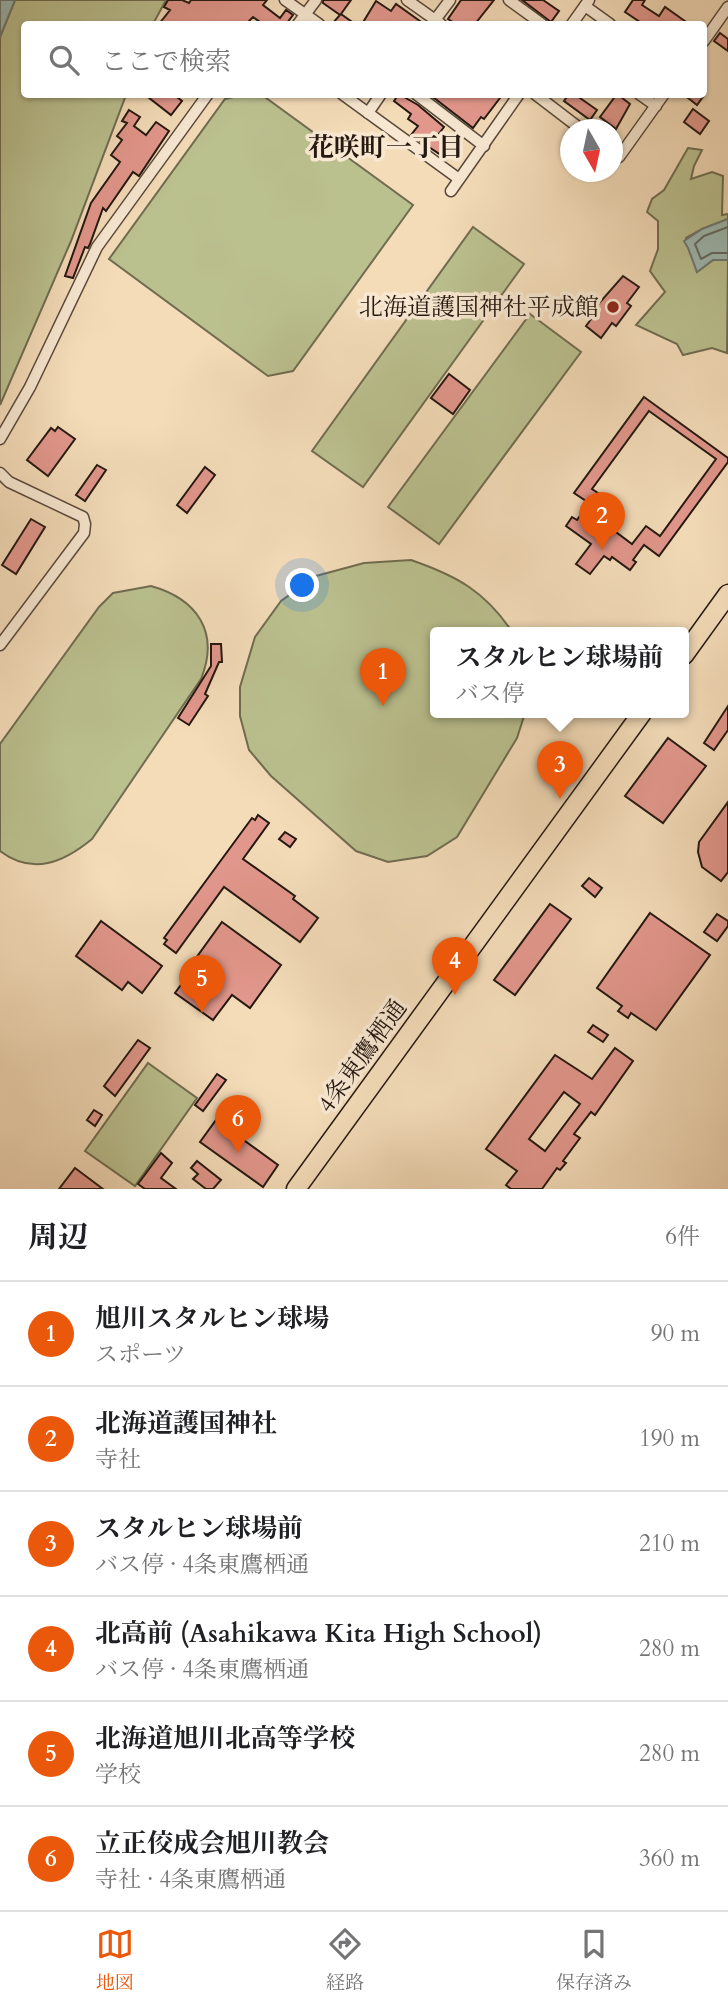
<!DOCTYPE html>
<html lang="ja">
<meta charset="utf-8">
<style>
:root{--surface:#fff;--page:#f2f2f2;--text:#202124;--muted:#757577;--line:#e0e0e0;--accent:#ea580c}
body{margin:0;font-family:Cardo,"Noto Serif JP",serif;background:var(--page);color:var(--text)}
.compass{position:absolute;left:560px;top:119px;width:63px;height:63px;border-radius:50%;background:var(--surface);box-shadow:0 2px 5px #0004;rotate:171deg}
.you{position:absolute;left:303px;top:586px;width:24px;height:24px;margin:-18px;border:5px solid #fff;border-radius:50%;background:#1a73e8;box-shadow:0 0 0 10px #1a73e833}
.badge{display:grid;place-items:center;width:46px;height:46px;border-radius:50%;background:var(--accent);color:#fff;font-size:23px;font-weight:700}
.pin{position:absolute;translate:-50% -58px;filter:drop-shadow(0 2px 4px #0008)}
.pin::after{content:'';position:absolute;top:37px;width:24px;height:21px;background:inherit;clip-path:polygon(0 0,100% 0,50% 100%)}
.popup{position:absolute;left:430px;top:627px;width:259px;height:91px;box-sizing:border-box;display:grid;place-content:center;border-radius:7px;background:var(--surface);filter:drop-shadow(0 2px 5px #0005);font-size:23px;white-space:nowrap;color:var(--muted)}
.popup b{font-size:26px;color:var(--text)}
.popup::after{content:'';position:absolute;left:50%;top:100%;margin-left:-14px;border:14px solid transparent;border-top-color:var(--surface)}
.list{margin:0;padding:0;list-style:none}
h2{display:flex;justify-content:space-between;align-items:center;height:91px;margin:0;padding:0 28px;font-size:30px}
h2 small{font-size:23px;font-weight:400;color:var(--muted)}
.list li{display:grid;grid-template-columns:46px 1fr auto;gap:21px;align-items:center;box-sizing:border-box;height:105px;padding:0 28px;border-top:2px solid var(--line)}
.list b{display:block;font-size:26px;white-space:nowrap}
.list p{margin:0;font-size:23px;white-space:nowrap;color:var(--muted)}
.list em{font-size:23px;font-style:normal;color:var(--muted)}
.icon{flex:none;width:38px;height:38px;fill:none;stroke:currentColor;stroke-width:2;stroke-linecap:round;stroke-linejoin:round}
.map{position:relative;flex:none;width:728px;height:1189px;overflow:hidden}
.search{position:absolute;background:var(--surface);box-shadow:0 2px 5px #0004;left:21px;right:21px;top:21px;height:77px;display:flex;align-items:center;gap:18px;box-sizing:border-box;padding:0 24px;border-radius:7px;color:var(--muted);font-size:26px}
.sheet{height:721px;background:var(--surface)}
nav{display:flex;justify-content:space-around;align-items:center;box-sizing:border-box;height:98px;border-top:2px solid var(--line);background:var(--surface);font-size:19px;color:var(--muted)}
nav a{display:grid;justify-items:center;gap:4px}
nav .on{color:var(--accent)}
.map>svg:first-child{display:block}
.green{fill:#bbc08f;stroke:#706c50;stroke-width:2}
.water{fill:#9dbab5;stroke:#6d7973;stroke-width:2}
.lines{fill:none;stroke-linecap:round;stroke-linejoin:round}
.shore{stroke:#616963;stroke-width:2}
.building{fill:#e2978c;stroke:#251811;stroke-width:2;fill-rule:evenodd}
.street-casing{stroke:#59493b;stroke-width:13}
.highway-casing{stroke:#251811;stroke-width:21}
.street{stroke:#f8e8d2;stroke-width:10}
.highway{stroke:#f4dcb9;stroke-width:18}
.poi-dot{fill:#8f2418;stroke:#f8e8d2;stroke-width:2.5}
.labels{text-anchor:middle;stroke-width:7;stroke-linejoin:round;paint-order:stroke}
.poi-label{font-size:24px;fill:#251811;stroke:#f8e8d2;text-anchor:end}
.street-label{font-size:24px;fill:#251811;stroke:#f8e8d2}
.neighbourhood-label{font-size:26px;font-weight:bold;fill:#251811;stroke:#f8e8d2}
</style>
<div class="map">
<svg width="728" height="1189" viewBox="0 0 728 1189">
<rect width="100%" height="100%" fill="#f4dcb9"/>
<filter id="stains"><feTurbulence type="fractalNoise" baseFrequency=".00286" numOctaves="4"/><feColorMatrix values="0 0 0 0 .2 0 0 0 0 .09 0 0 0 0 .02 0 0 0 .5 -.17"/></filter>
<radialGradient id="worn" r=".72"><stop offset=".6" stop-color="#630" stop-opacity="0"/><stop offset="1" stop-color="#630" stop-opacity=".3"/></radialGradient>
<g class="green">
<polygon points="15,0 166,0 153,24 24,24 24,94 126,95 71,241 0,405 0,37"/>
<polygon points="246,94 262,95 413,205 293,371 268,376 109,259 225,99"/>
<polygon points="688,148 702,150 694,166 691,179 712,172 723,176 722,215 728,214 728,219 702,229 686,238 697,272 713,260 728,260 727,353 712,348 683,355 677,344 636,325 665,292 650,271 658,249 658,221 647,212 652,199 664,190"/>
<polygon points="473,227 524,264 363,487 312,451"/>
<polygon points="530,314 581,352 439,544 388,507"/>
<path d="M411,560C457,576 485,591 513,633H436V713H525L517,738L457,837L427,856L388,862L356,851L271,776L249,750L240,716V687L255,637L281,601L316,576L364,563Z"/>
<path d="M151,586C197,599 220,632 201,679L92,839C64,862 33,876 0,851V744L99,607L113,593Z"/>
<polygon points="148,1063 197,1098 135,1186 85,1151"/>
</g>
<g class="water">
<polygon points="0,0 15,0 0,37"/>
<polygon points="728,219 728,260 713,260 697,272 688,248 684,241 702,229"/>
</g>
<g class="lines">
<polyline class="shore" points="728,227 704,236 695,244 701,259 712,253 728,253"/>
</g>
<g class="building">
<polygon points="168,0 182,0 189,3 191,0 267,0 263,5 280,18 286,10 293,15 287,23 290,24 263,24 253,17 246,24 159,24 170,10 164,7"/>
<polygon points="323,0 351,0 341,14 355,24 332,24 340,15 323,3"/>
<polygon points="461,0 494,0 475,24 456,24 448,19"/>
<polygon points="522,0 543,0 559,11 551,22"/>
<polygon points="633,0 645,0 642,5 659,16 665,7 689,24 643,24 625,12"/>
<polygon points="376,1 391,11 396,4 424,24 362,24"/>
<polygon points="720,33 728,39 728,51 714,41"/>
<polygon points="144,94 173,94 182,101 171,115"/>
<polygon points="399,94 418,105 444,127 438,135 455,147 447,159 411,135 418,126 408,119 411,114 394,101"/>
<polygon points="429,94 503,94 484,119 481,117 473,128"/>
<polygon points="569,94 582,94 580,98 597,110 590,120 564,101"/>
<polygon points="617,94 630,104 616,129 600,117"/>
<polygon points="683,94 705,94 697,105"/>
<polygon points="693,109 709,121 700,134 684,122"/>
<polygon points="129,110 140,117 134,126 146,135 156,122 169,131 139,176 133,172 106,211 103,208 90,244 88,248 85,247 73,278 65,276 91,203 120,162 111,155 122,140 117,136 127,123 122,121"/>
<polygon points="623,276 639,287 627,303 631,306 616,326 612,323 601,338 586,326 597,311 594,309"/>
<polygon points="449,374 470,390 453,414 431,398"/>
<path d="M644,397L728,458V462L659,556L644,545L633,560L636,562L630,570L612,557L610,560L604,556L590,574L576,564L591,544L566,526L572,517L577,520L589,503L574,493ZM649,411L716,459L660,536L646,526L632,544L592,514L604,497L592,489Z"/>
<polygon points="58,427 75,439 48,476 27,460 51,428 55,431"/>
<polygon points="97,465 106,470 85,501 76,495"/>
<polygon points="205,467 215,475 187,513 177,505"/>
<polygon points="31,519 45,527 16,574 2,565"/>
<polygon points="211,644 221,644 222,662 219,662 205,694 208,696 189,725 178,718 211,666"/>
<polygon points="728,706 728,730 714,750 704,743"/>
<polygon points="668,738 706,766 663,823 625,796"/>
<polygon points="728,802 728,872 721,881 702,867 698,852 699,842"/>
<polygon points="258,815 269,823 243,859 295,896 293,899 318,918 300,942 224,887 176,953 164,944 167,940 164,938 252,818 255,820"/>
<polygon points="285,832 296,839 290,847 279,839"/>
<polygon points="589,878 602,888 595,897 582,886"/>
<polygon points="550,904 571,919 515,995 494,980"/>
<polygon points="650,913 710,955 656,1030 631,1013 628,1018 618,1011 622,1006 597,988"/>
<polygon points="717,914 728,921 728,926 717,941 704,932"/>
<polygon points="101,921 162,966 142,993 128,982 122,990 76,956"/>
<polygon points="222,922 281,965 250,1008 232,995 213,1020 175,993 194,967 191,965"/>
<polygon points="593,1025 608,1035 603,1042 588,1032"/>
<polygon points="138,1040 150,1048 115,1096 104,1086"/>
<path d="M615,1048L633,1061L595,1115L591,1112L574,1134L580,1138L563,1161L566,1163L560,1170L557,1168L542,1189H511L506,1185L517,1171L486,1149L555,1055L592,1079ZM564,1092L580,1104L545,1151L529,1139Z"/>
<polygon points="217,1074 226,1080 203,1111 195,1105"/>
<polygon points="94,1110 102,1115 95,1126 87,1120"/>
<polygon points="216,1120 278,1165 263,1187 200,1142"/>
<polygon points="161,1153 172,1163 161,1178 176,1189 145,1189 138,1184"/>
<polygon points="197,1161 221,1180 213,1189 206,1189 193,1179 198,1174 191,1168"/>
<polygon points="75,1168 103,1189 59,1189"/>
</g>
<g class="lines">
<g class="street-casing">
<g id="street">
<polyline points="285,0 319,24"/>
<polyline points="407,0 441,24"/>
<polyline points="509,0 542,24"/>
<polyline points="585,6 610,24"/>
<polyline points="298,24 316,0"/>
<polyline points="432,24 450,0"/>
<polyline points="572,24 589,0"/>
<polyline points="704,41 728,7"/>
<polyline points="342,94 459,179"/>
<polyline points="416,94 484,146"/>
<polyline points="535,94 582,130"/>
<polyline points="639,94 656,106"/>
<polyline points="368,113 381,94"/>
<polyline points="612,152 619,157 664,94"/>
<polyline points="451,191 519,94"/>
<polyline points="0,439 30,387 97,247 208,94"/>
<polyline points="0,473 9,482 83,517 85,524 84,533 0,645"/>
</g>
</g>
<g class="highway-casing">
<g id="highway">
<polyline points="684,655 728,594"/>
<polyline points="296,1189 642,713"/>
</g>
</g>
<use href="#street" class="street"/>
<use href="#highway" class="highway"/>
</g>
<circle class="poi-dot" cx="613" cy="307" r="7"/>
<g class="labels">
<g class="poi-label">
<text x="599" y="315">北海道護国神社平成館</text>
</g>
<g class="street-label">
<text transform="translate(362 1056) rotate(-54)" y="8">4条東鷹栖通</text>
</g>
<g class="neighbourhood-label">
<text x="386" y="156">花咲町一丁目</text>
</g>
</g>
<rect width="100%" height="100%" filter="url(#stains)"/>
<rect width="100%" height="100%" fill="url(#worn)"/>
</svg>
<svg class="compass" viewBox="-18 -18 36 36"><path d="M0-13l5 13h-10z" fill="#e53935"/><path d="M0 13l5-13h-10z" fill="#757577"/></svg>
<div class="you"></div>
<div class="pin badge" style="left:383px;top:706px">1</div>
<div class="pin badge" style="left:602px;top:550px">2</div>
<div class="pin badge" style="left:560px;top:799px">3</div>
<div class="popup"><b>スタルヒン球場前</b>バス停</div>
<div class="pin badge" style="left:455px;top:995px">4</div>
<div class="pin badge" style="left:202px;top:1013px">5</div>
<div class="pin badge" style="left:238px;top:1153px">6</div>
<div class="search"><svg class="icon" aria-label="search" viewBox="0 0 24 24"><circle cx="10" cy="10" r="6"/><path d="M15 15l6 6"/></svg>ここで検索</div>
</div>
<section class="sheet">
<h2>周辺<small>6件</small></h2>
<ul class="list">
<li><span class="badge">1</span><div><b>旭川スタルヒン球場</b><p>スポーツ</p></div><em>90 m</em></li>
<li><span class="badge">2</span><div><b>北海道護国神社</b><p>寺社</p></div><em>190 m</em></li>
<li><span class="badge">3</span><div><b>スタルヒン球場前</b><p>バス停 · 4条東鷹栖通</p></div><em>210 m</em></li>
<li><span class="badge">4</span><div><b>北高前 (Asahikawa Kita High School)</b><p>バス停 · 4条東鷹栖通</p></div><em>280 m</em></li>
<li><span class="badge">5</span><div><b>北海道旭川北高等学校</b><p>学校</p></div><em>280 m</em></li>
<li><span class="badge">6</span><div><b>立正佼成会旭川教会</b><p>寺社 · 4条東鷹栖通</p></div><em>360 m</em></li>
</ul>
</section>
<nav>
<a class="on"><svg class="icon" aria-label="map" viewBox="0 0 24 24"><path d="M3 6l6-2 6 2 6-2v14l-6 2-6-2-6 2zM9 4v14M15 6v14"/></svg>地図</a>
<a><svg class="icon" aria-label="directions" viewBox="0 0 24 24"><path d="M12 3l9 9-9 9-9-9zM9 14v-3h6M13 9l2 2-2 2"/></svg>経路</a>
<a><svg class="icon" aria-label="saved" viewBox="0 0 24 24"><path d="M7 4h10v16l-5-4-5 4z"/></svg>保存済み</a>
</nav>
